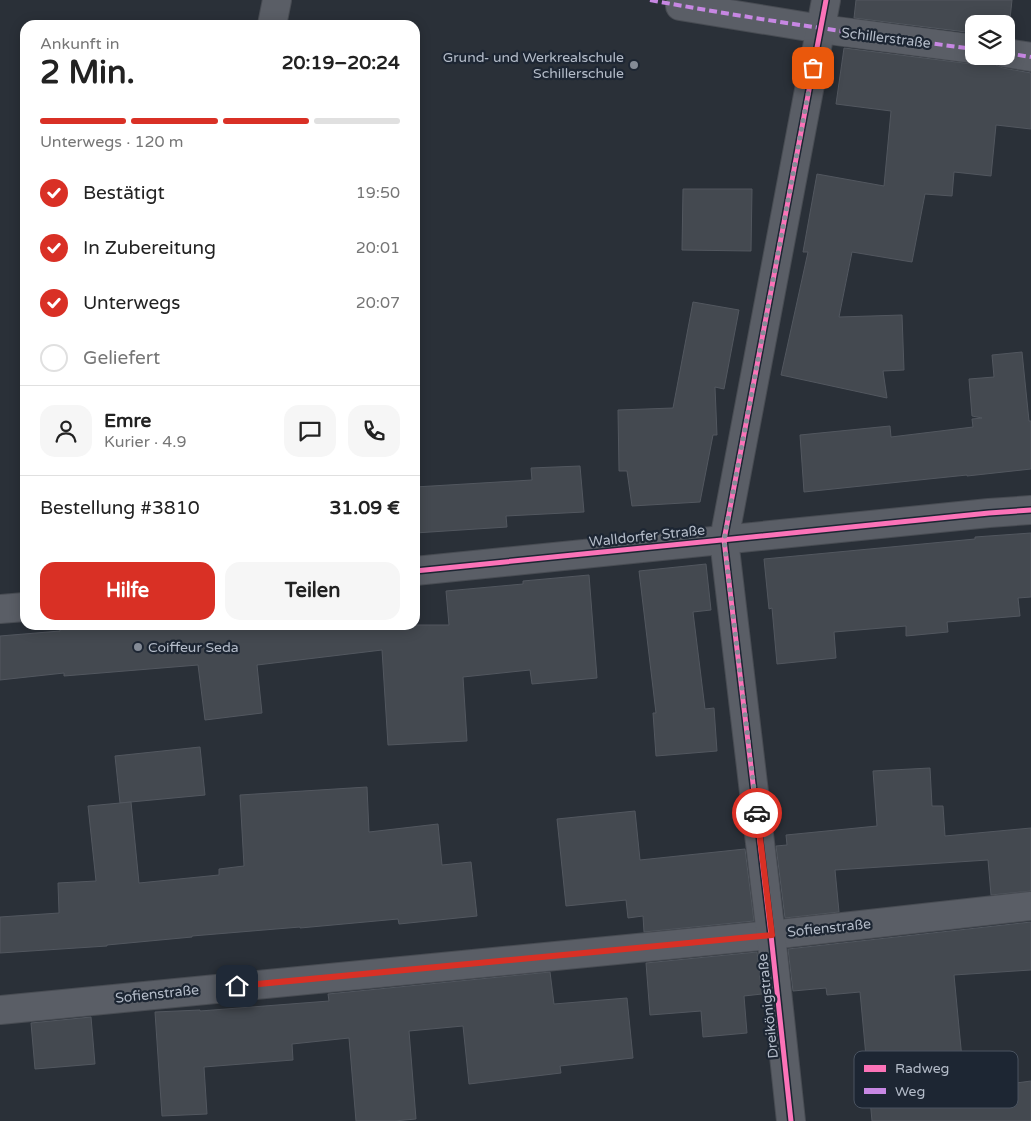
<!DOCTYPE html>
<html lang="de">
<head>
<meta charset="utf-8">
<style>
	:root { --surface:#fff; --page:#f6f6f6; --text:#222; --muted:#767676; --line:#e0e0e0; --accent:#d93025 }
	body { margin:0; font-family:"Varela Round",sans-serif; background:var(--page); color:var(--text); height:100vh; display:flex; flex-direction:column; font-size:19px; white-space:nowrap }
	* { box-sizing:border-box; margin:0 }
	p { font-size:16px; color:var(--muted) }
	.icon { flex:none; width:28px; height:28px; fill:none; stroke:currentColor; stroke-width:2; stroke-linecap:round; stroke-linejoin:round }
	.map { position:relative; flex:1; overflow:hidden }
	.sheet { position:absolute; left:20px; top:20px; width:400px; height:610px; display:flex; flex-direction:column; background:var(--surface); border-radius:15px; box-shadow:0 2px 12px #0003 }
	.sheet>* { flex:none }
	.fabs { position:absolute; left:965px; top:15px; display:grid; gap:10px }
	.fabs a { display:grid; place-items:center; width:50px; height:50px; border-radius:10px; background:var(--surface); box-shadow:0 2px 12px #0003; font-size:25px }
	.pin { position:absolute; display:grid; place-items:center; width:42px; height:42px; color:#fff; margin:-21px; border-radius:10px; box-shadow:0 2px 8px #0006 }
	.courier { position:absolute; display:grid; place-items:center; width:50px; height:50px; margin:-25px; border:4px solid #d93025; border-radius:50%; background:#fff; color:#222; box-shadow:0 1px 6px #0007 }
	.overview em { font-style:normal; font-weight:700 }
	.overview div { display:flex; flex-direction:column-reverse }
	.overview { display:flex; align-items:center; justify-content:space-between; height:85px; padding:0 20px }
	h1 { font-size:32px; font-weight:700; line-height:38px }
	.bar { display:grid; grid-template-columns:repeat(4,1fr); gap:8px 5px; align-content:center; height:60px; padding:0 20px }
	.bar i { height:6px; border-radius:4px; background:var(--line) }
	.bar .current { background:var(--accent) }
	.bar p { grid-column:span 4 }
	.line { display:flex; align-items:center; gap:12px; padding:0 20px; border-top:1px solid var(--line) }
	.line div { flex:1 }
	.round { display:grid; place-items:center; flex:none; width:52px; height:52px; border-radius:15px; background:var(--page) }
	ol { padding:0 20px; list-style:none }
	li { display:flex; align-items:center; gap:15px; height:55px }
	li p { margin-inline-start:auto }
	li .icon { padding:5px; border-radius:50%; background:var(--accent); color:#fff; stroke-width:4 }
	li:last-child { color:var(--muted) }
	li i { width:28px; height:28px; border:2px solid var(--line); border-radius:50% }
	.action { display:flex; gap:10px; margin-top:auto; padding:10px 20px }
	.action a { flex:1; height:58px; border-radius:15px; background:var(--accent); color:#fff; font-size:20px; font-weight:700; line-height:58px; text-align:center }
	.action a+a { background:var(--page); color:var(--text) }
	.map>svg:first-child { display:block }
</style>
</head>
<body>
<div class="map">
<svg width="1031" height="1121" viewBox="0 0 1031 1121">
	<rect width="100%" height="100%" fill="#2a3038"/>
	<g fill="#444950" stroke="#52575f">
		<path d="M856 0H1012L1008 38H1006V24H974V33L854 18Z"/>
		<path d="M844 48 972 64 980 63 986 59 987 56H991L996 65 1003 68 1031 73V129L996 125 991 176 954 172 952 196 925 194 912 262 852 252 839 317 902 315 904 370 883 371 887 398 781 375 808 252H803L817 174 884 186 891 111 836 104Z"/>
		<path d="M683 189H752L751 251 682 250Z"/>
		<path d="M693 302 739 310 724 389 715 387 717 435H713L700 502 632 506 627 471H619L618 410 673 408Z"/>
		<path d="M1022 352 1029 421H1031V469L967 476V475L804 492 800 435 890 426 891 437 973 427 972 419 982 418 972 416 969 379 994 377 992 355Z"/>
		<path d="M580 466 584 512 506 516 507 527 415 533V487L532 480 531 468Z"/>
		<path d="M1031 533V597L1018 598 1020 616 947 622 948 632 906 636V626L834 632 836 658 777 664 772 608 769 609 764 559 975 539V537Z"/>
		<path d="M706 564 711 610 693 612 705 709 714 708 717 751 656 756 653 713H656L639 571Z"/>
		<path d="M589 575 597 678 532 684 530 670 463 677 467 741 388 745 382 650 257 665 262 713 205 720 198 665 64 676V673L0 680V636L60 631V629L107 625H449L446 591 523 584V581Z"/>
		<path d="M200 747 205 795 120 803 115 756Z"/>
		<path d="M930 768 932 806H943L945 836 1031 828V891L991 895 988 860 835 870 839 912 785 918 776 846 787 845 786 835 877 826 873 771Z"/>
		<path d="M367 787 369 832 438 824 442 865 471 862 477 916 399 924 398 919 300 928V927L192 936V937L107 945V946L0 953V917L59 913 58 883 96 881 88 806 131 802 139 883 219 875V869L244 866 240 795Z"/>
		<path d="M635 811 640 860 745 849 754 921 644 932 643 916 628 918 626 900 566 906 557 819Z"/>
		<path d="M1031 922V970L954 975 965 1090 1031 1081V1121H872L860 992 827 995 826 988 793 991 788 949Z"/>
		<path d="M757 952 762 994 744 996 747 1033 703 1037 701 1011 650 1015 646 963Z"/>
		<path d="M550 972 554 1004 627 998 633 1058 560 1066 561 1073 469 1084 463 1026 409 1031 416 1119 394 1121H356L349 1038 292 1044 293 1060 204 1067 207 1114 162 1116 155 1012 200 1010V1011L329 1001 328 994Z"/>
		<path d="M91 1017 95 1064 35 1069 31 1023Z"/>
	</g>
	<g fill="none" stroke-linecap="round" stroke-linejoin="round">
		<defs>
			<g id="minor">
				<path d="M680 6 821 29 974 49"/>
				<path d="M272 25 277 0"/>
				<path d="M1006 53 1031 57"/>
				<path d="M415 571 989 513 1031 510"/>
				<path d="M0 609 25 607"/>
				<path d="M0 1010 771 935 1031 906"/>
				<path d="M791 1121 771 935 724 540 826 0"/>
			</g>
		</defs>
		<use href="#minor" stroke="#484c53" stroke-width="30"/>
		<use href="#minor" stroke="#5a5e66" stroke-width="28"/>
		<g stroke="#c787e3" stroke-width="4" stroke-dasharray="8 4" stroke-linecap="butt">
			<path d="M650 0C758 20 866 35 974 49"/>
			<path d="M1006 53 1031 57"/>
		</g>
		<defs>
			<g id="cycleway">
				<path d="M415 571 989 513 1031 510"/>
				<path d="M791 1121 771 935 724 540 826 0"/>
			</g>
		</defs>
		<use href="#cycleway" stroke="#1d2633" stroke-width="8"/>
		<use href="#cycleway" stroke="#fb73b8" stroke-width="5"/>
	</g>
	<g fill="none" stroke-linecap="round" stroke-linejoin="round">
		<path stroke="#848b96" stroke-width="5" stroke-dasharray="0 9" d="M757 813 724 540 813 68"/>
		<path stroke="#d93025" stroke-width="6" d="M237 986 772 935 757 813"/>
	</g>
	<g fill="#848b96" stroke="#1d2633" stroke-width="2">
		<circle cx="634" cy="65" r="5"/>
		<circle cx="138" cy="647" r="5"/>
	</g>
	<g text-anchor="middle" dominant-baseline="central" stroke-width="4.5" stroke-linejoin="round" paint-order="stroke">
		<g font-size="14" fill="#b4bcc9" stroke="#1d2633">
			<text transform="translate(886 38) rotate(7)">Schillerstraße</text>
			<text transform="translate(647 536) rotate(-6)">Walldorfer Straße</text>
			<text transform="translate(829 928) rotate(-6)">Sofienstraße</text>
			<text transform="translate(157 994) rotate(-6)">Sofienstraße</text>
			<text transform="translate(768 1006) rotate(-96)">Dreikönigstraße</text>
		</g>
		<g font-size="14" fill="#b4bcc9" stroke="#1d2633" text-anchor="end">
			<text x="624" y="57">Grund- und Werkrealschule<tspan x="624" dy="16">Schillerschule</tspan></text>
			<text x="148" y="647" text-anchor="start">Coiffeur Seda</text>
		</g>
	</g>
	<rect x="854" y="1051" width="164" height="57" rx="8" fill="#1d2633" stroke="#4a5360" stroke-width="1"/>
	<rect x="864" y="1065" width="22" height="7" fill="#fb73b8"/>
	<rect x="864" y="1088" width="22" height="6" fill="#c787e3"/>
	<g font-size="14" fill="#b4bcc9">
		<text x="895" y="1073">Radweg</text>
		<text x="895" y="1096">Weg</text>
	</g>
</svg>
<div class="fabs">
<a><svg class="icon" aria-label="layers" viewBox="0 0 24 24"><path d="M12 4l9 5-9 5-9-5zM3 14l9 5 9-5"/></svg></a>
</div>
<div class="pin" style="left:813px;top:68px;background:#ea580c"><svg class="icon" aria-label="bag" viewBox="0 0 24 24"><path d="M5 8h14l-1 12H6zM9 8a3 3 0 0 1 6 0"/></svg></div>
<div class="pin" style="left:237px;top:986px;background:#1f2937"><svg class="icon" aria-label="home" viewBox="0 0 24 24"><path d="M3 11l9-7 9 7M6 9v11h12V9"/></svg></div>
<div class="courier" style="left:757px;top:813px"><svg class="icon" aria-label="car" viewBox="0 0 24 24"><path d="M5 17H2v-5l4-1 3-4h7l3 4 3 1v5h-3M9 17h6M6 11h13"/><circle cx="7" cy="17" r="2"/><circle cx="17" cy="17" r="2"/></svg></div>
<section class="sheet">
<div class="overview"><div><h1>2 Min.</h1><p>Ankunft in</p></div><em>20:19–20:24</em></div>
<div class="bar"><i class="current"></i><i class="current"></i><i class="current"></i><i></i><p>Unterwegs · 120 m</p></div>
<ol>
<li><svg class="icon" aria-label="check" viewBox="0 0 24 24"><path d="M5 12l5 5 9-10"/></svg>Bestätigt<p>19:50</p></li>
<li><svg class="icon" aria-label="check" viewBox="0 0 24 24"><path d="M5 12l5 5 9-10"/></svg>In Zubereitung<p>20:01</p></li>
<li><svg class="icon" aria-label="check" viewBox="0 0 24 24"><path d="M5 12l5 5 9-10"/></svg>Unterwegs<p>20:07</p></li>
<li><i></i>Geliefert</li>
</ol>
<div class="line" style="height:90px"><a class="round"><svg class="icon" aria-label="person" viewBox="0 0 24 24"><circle cx="12" cy="8" r="4"/><path d="M4 21q1-7 8-7t8 7"/></svg></a><div><b>Emre</b><p>Kurier · 4.9</p></div><a class="round"><svg class="icon" aria-label="chat" viewBox="0 0 24 24"><path d="M4 5h16v11H9l-5 4z"/></svg></a><a class="round"><svg class="icon" aria-label="phone" viewBox="0 0 24 24"><path d="M5 4h4l2 5-3 2q2 4 5 5l2-3 5 2v4C11 20 4 13 5 4z"/></svg></a></div>
<div class="line" style="height:65px"><div>Bestellung #3810</div><b>31.09 €</b></div>
<div class="action"><a>Hilfe</a><a>Teilen</a></div>
</section>
</div>
</body>
</html>
